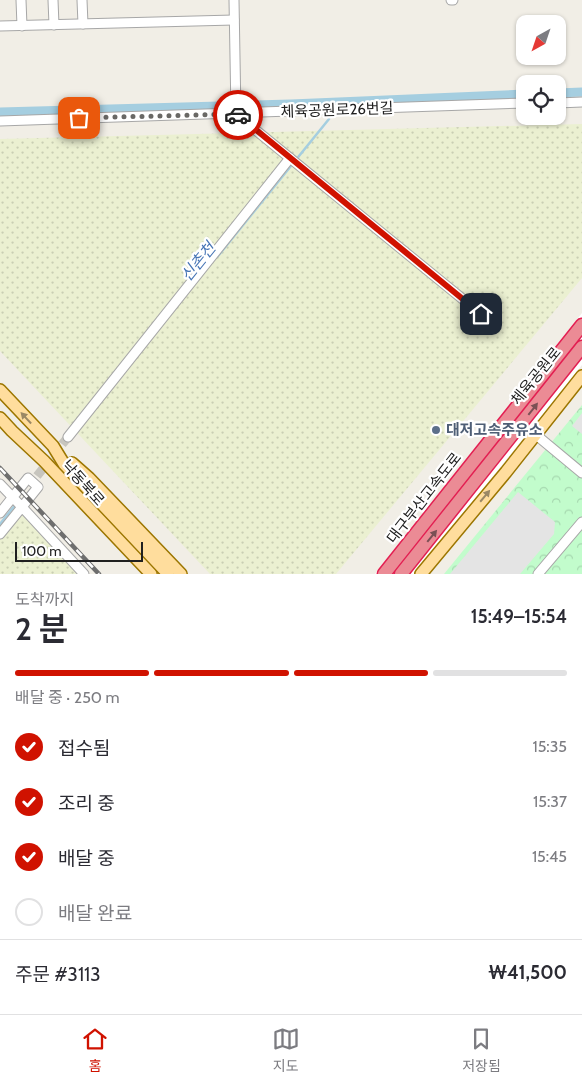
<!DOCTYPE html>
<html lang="ko">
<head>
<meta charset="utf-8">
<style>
	:root { --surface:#fff; --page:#f7f7f7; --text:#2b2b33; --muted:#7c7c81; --line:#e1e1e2; --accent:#d01200 }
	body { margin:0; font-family:Cabin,"Noto Sans KR",sans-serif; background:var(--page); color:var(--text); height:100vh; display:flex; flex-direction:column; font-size:19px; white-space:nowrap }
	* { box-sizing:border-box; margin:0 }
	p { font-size:16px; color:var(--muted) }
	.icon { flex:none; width:28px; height:28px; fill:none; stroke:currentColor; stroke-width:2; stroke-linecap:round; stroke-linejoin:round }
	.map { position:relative; height:574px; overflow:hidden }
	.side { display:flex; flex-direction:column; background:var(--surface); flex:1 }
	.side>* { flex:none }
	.needle { width:32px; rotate:220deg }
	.fabs { position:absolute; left:516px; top:15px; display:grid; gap:10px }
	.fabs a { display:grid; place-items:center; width:50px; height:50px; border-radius:10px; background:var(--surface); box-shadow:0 1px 4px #0004; font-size:25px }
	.scale { position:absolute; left:15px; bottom:12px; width:128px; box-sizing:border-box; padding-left:5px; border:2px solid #202020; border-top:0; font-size:14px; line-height:18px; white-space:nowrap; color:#202020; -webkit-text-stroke:4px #fff; paint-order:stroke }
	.pin { position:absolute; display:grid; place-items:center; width:42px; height:42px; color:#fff; margin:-21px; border-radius:10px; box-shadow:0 2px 8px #0006 }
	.courier { position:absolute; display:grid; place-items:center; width:50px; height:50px; margin:-25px; border:4px solid #d01200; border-radius:50%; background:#fff; color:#222; box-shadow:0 1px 6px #0007 }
	.summary em { font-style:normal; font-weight:600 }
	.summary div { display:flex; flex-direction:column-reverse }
	.summary { display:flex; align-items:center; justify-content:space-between; height:85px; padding:0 15px }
	h1 { font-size:32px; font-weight:600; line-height:38px }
	.bar { display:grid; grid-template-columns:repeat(4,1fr); gap:8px 5px; align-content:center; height:60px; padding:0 15px }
	.bar i { height:6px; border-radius:4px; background:var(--line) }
	.bar .active { background:var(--accent) }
	.bar p { grid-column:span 4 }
	.line { display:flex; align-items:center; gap:12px; padding:0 15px; border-top:1px solid var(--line) }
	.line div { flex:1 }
	ol { padding:0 15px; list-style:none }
	li { display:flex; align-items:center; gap:15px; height:55px }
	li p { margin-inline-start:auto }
	li .icon { padding:5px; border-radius:50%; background:var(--accent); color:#fff; stroke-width:4 }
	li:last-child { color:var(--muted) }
	li i { width:28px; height:28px; border:2px solid var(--line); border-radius:50% }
	.tabs { display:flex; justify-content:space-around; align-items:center; height:70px; border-top:1px solid var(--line); background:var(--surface); font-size:14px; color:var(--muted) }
	.tabs a { display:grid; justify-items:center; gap:2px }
	.tabs .active { color:var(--accent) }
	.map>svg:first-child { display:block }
</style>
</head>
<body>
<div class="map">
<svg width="582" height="574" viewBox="0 0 582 574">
	<defs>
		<pattern id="farmland-dots" width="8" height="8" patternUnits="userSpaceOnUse" patternTransform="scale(1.25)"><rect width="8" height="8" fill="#ebf0d1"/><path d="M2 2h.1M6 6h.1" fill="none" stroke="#c9ceb3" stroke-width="1.8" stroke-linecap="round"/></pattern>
		<pattern id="park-crowns" width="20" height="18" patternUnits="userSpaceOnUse" patternTransform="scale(1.25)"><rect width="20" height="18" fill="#c2fccc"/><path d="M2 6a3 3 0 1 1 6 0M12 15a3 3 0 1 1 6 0" fill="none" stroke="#a6d8af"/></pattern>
	</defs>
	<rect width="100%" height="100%" fill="#f1eee6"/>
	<g fill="url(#farmland-dots)">
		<path d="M582 124V278L336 574H210L0 351V139Z"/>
		<path d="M22 511 80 574H0V539Z"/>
	</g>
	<path fill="url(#park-crowns)" d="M582 405V574H444Z"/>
	<g fill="#e4e4e4">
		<path d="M582 413V434L572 426Z"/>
		<path d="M518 492 555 522 554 534 520 574H450Z"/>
	</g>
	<path fill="#fff" d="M582 313V365L415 574H375Z"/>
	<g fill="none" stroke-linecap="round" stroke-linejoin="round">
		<g stroke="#a5cee0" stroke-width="2.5">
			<path d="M339 106 343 101"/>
			<path d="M218 256 329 119"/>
			<path d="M0 524 16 504"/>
		</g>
		<g stroke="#a5cee0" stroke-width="9">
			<path d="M558 93 582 92"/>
			<path d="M0 112 291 104 525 94"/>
		</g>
		<path stroke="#c7c5be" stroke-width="9" stroke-dasharray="9 4.5" stroke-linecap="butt" d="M37 476 68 437"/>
		<defs>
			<g id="minor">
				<path d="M21 0 22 26"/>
				<path d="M53 0 54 25"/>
				<path d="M82 0 83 24"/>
				<path d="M234 0 236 114 481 314"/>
				<path d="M451 0H453"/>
				<path d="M0 26 234 20"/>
				<path d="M558 103 582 102"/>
				<path d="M0 121 525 103"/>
				<path d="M535 434 582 473"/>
				<path d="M68 437 290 158"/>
				<path d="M0 484 22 507 38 487 28 478 0 513"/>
				<path d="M0 534 22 507 84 574"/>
				<path d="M538 574 582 522"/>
			</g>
			<g id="major">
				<path d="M0 390 53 446 64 464 168 574"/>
				<path d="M0 418 12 431 44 461 151 574"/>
				<path d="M72 463 89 478 181 574"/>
				<path d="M421 574 506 472 582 376"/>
			</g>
			<g id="highway">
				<path d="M384 574 582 325"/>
				<path d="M401 574 582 347"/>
			</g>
		</defs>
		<use href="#minor" stroke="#a7a7a7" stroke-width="11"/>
		<use href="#major" stroke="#9c7600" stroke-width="14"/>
		<use href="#highway" stroke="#e31f52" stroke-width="15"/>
		<use href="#minor" stroke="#fff" stroke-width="9"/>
		<use href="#major" stroke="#ffdd9d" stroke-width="11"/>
		<use href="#highway" stroke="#eb8b95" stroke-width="12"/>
		<defs>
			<path id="rail" d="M0 468 99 574"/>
		</defs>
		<use href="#rail" stroke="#6e6e6e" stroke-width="4.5"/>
		<use href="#rail" stroke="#fff" stroke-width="2.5" stroke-dasharray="8" stroke-linecap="butt"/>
	</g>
	<defs><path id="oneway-solid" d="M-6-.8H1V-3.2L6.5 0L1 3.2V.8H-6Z" transform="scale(1.25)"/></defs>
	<g fill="#7b5055">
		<use href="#oneway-solid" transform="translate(533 409) rotate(-52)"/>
		<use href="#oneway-solid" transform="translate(432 536) rotate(-51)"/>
	</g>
	<g fill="#9b8865">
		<use href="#oneway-solid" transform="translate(26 418) rotate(-133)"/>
		<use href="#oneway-solid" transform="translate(485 496) rotate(-50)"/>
	</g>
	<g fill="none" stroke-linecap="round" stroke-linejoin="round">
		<path stroke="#696865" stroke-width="5" stroke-dasharray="0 9" d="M79 118 236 114 238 115"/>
		<path stroke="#d01200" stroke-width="6" d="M238 115 481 314"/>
	</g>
	<circle fill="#5c6f8a" stroke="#fff" stroke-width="2" cx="436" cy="430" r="5"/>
	<g text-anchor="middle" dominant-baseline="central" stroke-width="4.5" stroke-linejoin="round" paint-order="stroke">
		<g font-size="15" fill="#202020" stroke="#fff">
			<text transform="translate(337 110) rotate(-2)">체육공원로26번길</text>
			<text transform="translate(536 376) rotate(-51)">체육공원로</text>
			<text transform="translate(83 483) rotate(48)">낙동북로</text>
			<text transform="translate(424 498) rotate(-52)">대구부산고속도로</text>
		</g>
		<g font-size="15" font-weight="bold" fill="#4e5e75" stroke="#fff" text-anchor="start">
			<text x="446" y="430">대저고속주유소</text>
		</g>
		<g font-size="16" font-style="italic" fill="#4775b5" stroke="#fff">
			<text transform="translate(198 262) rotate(-51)">신촌천</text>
		</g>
	</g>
</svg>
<div class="fabs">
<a><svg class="needle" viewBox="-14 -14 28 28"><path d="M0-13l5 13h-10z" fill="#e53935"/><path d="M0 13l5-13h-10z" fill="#7c7c81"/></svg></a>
<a><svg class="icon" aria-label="locate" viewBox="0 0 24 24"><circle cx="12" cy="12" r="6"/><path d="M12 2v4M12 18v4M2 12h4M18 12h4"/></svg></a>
</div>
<div class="scale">100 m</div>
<div class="pin" style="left:79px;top:118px;background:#ea580c"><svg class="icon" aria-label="bag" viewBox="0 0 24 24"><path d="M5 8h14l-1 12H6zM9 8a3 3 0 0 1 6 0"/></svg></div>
<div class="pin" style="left:481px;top:314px;background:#1f2937"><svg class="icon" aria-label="home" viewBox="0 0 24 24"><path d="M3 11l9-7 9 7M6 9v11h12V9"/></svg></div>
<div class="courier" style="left:238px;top:115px"><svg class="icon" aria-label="car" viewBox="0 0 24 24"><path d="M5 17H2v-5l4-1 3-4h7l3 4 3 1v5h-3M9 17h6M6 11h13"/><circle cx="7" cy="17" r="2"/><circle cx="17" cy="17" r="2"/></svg></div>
</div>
<section class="side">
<div class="summary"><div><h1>2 분</h1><p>도착까지</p></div><em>15:49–15:54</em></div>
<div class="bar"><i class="active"></i><i class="active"></i><i class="active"></i><i></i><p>배달 중 · 250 m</p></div>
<ol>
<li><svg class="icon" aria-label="check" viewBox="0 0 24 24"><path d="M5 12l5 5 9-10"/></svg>접수됨<p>15:35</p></li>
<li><svg class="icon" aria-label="check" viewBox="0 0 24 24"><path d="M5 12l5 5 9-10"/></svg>조리 중<p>15:37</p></li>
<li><svg class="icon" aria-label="check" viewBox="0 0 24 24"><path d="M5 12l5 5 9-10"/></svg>배달 중<p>15:45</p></li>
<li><i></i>배달 완료</li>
</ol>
<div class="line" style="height:65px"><div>주문 #3113</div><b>₩41,500</b></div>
</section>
<nav class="tabs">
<a class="active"><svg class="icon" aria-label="home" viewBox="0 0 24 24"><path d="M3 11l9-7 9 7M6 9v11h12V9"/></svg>홈</a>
<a><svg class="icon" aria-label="map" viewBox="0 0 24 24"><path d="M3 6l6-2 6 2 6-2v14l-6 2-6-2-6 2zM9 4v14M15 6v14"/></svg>지도</a>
<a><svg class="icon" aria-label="saved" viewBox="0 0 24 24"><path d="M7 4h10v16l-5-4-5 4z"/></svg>저장됨</a>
</nav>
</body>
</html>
